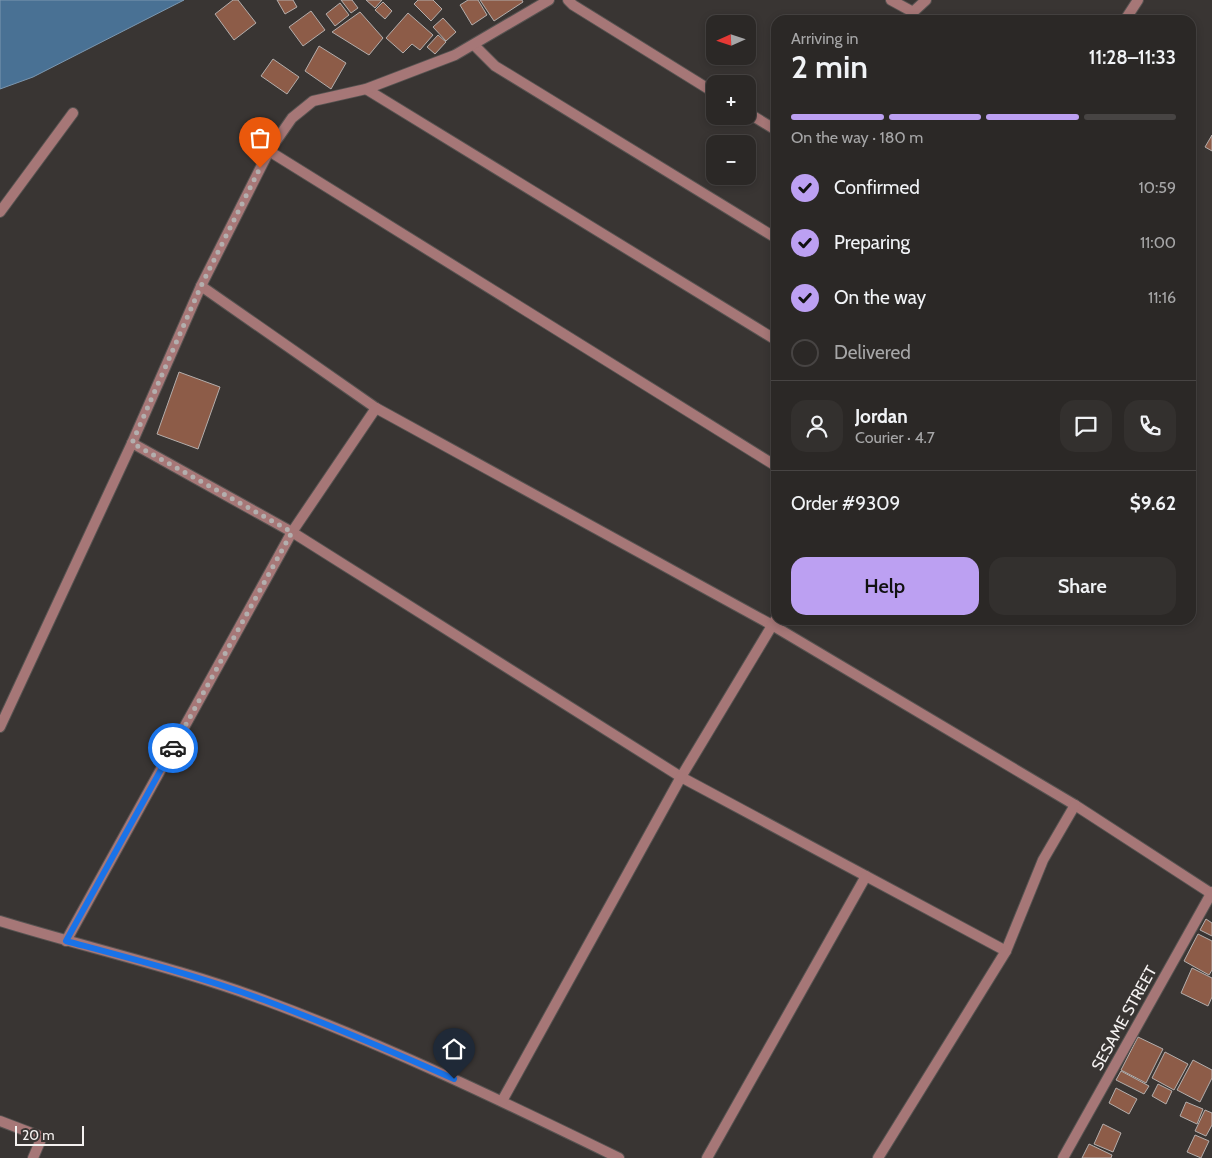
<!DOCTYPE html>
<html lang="en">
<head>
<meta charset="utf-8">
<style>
	:root { --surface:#2b2826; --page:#33302e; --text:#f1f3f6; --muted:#a6a6a7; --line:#474443; --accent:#bca0f2 }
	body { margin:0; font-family:Cabin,sans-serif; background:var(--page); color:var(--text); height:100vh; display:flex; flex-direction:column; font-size:19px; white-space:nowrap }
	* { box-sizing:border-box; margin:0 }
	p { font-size:16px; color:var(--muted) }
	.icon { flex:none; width:28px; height:28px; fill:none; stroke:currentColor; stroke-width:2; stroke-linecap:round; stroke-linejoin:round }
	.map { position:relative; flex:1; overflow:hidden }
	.sheet { position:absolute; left:771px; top:15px; width:425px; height:610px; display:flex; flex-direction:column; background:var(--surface); border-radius:15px; box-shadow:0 2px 8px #0003,0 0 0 1px var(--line) }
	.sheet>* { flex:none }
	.needle { width:32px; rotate:267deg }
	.fabs { position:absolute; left:706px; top:15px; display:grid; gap:10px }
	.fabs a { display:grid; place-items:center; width:50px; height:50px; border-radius:10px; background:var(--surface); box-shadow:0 2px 8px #0003,0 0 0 1px var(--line); font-size:25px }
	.scale { position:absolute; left:15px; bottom:12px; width:69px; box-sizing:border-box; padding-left:5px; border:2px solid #f4f1f0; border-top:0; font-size:14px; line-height:18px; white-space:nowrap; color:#f4f1f0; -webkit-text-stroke:4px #393533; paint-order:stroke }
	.pin { position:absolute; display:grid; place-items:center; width:42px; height:42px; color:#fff; margin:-51px -21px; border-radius:50% 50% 50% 0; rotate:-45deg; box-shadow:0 0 5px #0007 }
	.pin .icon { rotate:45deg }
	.courier { position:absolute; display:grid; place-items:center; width:50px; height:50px; margin:-25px; border:4px solid #1a73e8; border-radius:50%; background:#fff; color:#222; box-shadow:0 1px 6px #0007 }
	.headline em { font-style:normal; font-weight:600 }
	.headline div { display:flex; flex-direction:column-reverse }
	.headline { display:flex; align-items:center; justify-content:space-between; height:85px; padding:0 20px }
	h1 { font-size:32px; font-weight:600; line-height:38px }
	.bar { display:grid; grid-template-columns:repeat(4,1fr); gap:8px 5px; align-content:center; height:60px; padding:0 20px }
	.bar i { height:6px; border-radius:4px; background:var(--line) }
	.bar .current { background:var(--accent) }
	.bar p { grid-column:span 4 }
	.line { display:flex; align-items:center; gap:12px; padding:0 20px; border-top:1px solid var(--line) }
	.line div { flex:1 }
	.round { display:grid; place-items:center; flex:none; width:52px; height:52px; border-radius:15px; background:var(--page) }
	ol { padding:0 20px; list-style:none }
	li { display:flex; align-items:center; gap:15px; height:55px }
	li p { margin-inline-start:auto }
	li .icon { padding:5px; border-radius:50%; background:var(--accent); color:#111; stroke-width:4 }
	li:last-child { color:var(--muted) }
	li i { width:28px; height:28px; border:2px solid var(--line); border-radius:50% }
	.button { display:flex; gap:10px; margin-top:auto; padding:10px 20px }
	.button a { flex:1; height:58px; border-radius:15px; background:var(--accent); color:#111; font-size:20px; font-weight:600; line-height:58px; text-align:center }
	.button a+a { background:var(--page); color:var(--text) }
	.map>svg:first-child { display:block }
</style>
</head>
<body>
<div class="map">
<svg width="1212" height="1158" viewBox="0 0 1212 1158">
	<rect width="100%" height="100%" fill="#393533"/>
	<path fill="#497194" stroke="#7c97b0" d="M0 0H184L33 77 0 89Z"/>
	<g fill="#8d5c48" stroke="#b4aeac">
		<path d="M233 0H238L256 23 234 40 215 14Z"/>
		<path d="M277 0H293L297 7 285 14Z"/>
		<path d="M341 0H352L358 8 351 13Z"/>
		<path d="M366 0H382L375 8Z"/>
		<path d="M418 0H433L442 9 431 21 414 4Z"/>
		<path d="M468 0H478L487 15 472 25 460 5Z"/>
		<path d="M480 0H522L523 2 494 21Z"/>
		<path d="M383 2 392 11 385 19 375 10Z"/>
		<path d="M340 3 349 15 335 26 326 14Z"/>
		<path d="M311 11 325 30 303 46 289 27Z"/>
		<path d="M360 12 383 38 369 55 332 32Z"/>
		<path d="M408 13 433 35 420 50 412 44 403 53 386 38Z"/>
		<path d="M443 18 456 32 446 41 433 27Z"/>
		<path d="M438 35 446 42 435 54 427 47Z"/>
		<path d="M319 46 346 63 331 89 305 71Z"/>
		<path d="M273 59 299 77 287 94 261 76Z"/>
		<path d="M1212 135V151L1205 147Z"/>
		<path d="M179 372 220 387 198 449 157 434Z"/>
		<path d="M1206 919 1212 923V936L1200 930Z"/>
		<path d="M1198 934 1212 941V970L1209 975 1184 961Z"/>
		<path d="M1192 968 1212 978V997L1208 1006 1181 993Z"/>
		<path d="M1138 1037 1163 1049 1146 1083 1121 1070Z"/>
		<path d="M1165 1052 1188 1064 1174 1090 1152 1078Z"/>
		<path d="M1193 1060 1212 1070V1078L1200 1102 1177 1090Z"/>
		<path d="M1121 1071 1149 1086 1144 1094 1116 1080Z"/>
		<path d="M1158 1084 1172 1091 1166 1104 1152 1096Z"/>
		<path d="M1116 1088 1137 1099 1129 1114 1109 1103Z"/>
		<path d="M1186 1102 1203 1109 1197 1124 1180 1116Z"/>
		<path d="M1205 1110 1212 1113V1125L1206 1136 1195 1131Z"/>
		<path d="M1103 1124 1121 1133 1113 1152 1094 1144Z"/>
		<path d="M1195 1135 1209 1141 1201 1158 1187 1152Z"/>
		<path d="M1089 1144 1112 1155 1111 1158H1082Z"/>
	</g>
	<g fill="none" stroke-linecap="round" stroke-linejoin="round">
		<defs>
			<g id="street">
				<path d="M568 0 573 5 715 93"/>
				<path d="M891 0 913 12"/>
				<path d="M908 20 913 12 926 0"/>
				<path d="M1125 20 1138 0"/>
				<path d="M474 45 495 66 776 238"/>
				<path d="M366 89 776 340"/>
				<path d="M748 113 776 130"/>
				<path d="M269 151 776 466"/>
				<path d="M0 212 73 113"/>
				<path d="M201 286 376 408 772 625 1075 805 1212 894"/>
				<path d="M132 443 292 532 681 777 1006 951"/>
				<path d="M0 727 132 443 201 286 269 151 292 118 313 101 366 89 455 55 549 0"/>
				<path d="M0 921C88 948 178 968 264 1000 386 1045 502 1101 619 1158"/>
				<path d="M66 941 292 532 376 408"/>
				<path d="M502 1101 681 777 776 619"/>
				<path d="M0 1121 42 1137 33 1158"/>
				<path d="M707 1158 866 876"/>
				<path d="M878 1158 1006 951 1043 860 1075 805"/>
				<path d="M1063 1158 1212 892"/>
			</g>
		</defs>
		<use href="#street" stroke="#575351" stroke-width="12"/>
		<use href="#street" stroke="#a67777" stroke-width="10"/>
	</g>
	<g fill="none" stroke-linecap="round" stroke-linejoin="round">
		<path stroke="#b3afae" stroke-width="5" stroke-dasharray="0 9" d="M173 748 292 532 132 443 201 286 260 168"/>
		<path stroke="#1a73e8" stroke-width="6" d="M173 748 66 941C133 959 199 976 264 1000 328 1024 391 1051 454 1079"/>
	</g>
	<g text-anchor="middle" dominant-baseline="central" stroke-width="4.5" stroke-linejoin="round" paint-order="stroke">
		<g font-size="16" fill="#f4f1f0" stroke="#393533">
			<text transform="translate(1124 1018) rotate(-61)">SESAME STREET</text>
		</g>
	</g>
</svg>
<div class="fabs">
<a><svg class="needle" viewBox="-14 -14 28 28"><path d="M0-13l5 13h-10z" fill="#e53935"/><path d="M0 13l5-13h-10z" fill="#a6a6a7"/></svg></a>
<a>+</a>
<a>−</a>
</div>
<div class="scale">20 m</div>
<div class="pin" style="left:260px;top:168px;background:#ea580c"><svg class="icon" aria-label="bag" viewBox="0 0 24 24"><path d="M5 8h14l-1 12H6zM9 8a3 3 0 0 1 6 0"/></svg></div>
<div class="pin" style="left:454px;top:1079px;background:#1f2937"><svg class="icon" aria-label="home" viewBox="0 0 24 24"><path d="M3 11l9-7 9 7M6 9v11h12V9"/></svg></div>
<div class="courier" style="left:173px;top:748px"><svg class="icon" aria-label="car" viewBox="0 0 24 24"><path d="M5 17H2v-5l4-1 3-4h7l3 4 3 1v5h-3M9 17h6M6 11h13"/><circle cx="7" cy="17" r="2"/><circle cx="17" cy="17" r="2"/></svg></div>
<section class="sheet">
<div class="headline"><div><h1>2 min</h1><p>Arriving in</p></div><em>11:28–11:33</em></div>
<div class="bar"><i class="current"></i><i class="current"></i><i class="current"></i><i></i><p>On the way · 180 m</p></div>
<ol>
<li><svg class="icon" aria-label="check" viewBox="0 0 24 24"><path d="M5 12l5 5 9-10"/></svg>Confirmed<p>10:59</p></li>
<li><svg class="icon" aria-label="check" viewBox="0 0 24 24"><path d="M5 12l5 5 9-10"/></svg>Preparing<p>11:00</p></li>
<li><svg class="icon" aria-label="check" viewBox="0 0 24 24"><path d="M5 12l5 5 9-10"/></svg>On the way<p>11:16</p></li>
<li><i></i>Delivered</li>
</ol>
<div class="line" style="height:90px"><a class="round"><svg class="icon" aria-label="person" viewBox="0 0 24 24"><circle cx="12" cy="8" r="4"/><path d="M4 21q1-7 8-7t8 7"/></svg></a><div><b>Jordan</b><p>Courier · 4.7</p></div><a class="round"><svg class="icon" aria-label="chat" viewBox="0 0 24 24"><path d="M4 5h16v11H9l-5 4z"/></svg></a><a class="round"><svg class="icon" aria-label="phone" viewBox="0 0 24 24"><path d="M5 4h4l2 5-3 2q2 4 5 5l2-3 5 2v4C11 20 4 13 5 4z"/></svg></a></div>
<div class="line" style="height:65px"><div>Order #9309</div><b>$9.62</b></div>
<div class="button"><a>Help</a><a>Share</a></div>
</section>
</div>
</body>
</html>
